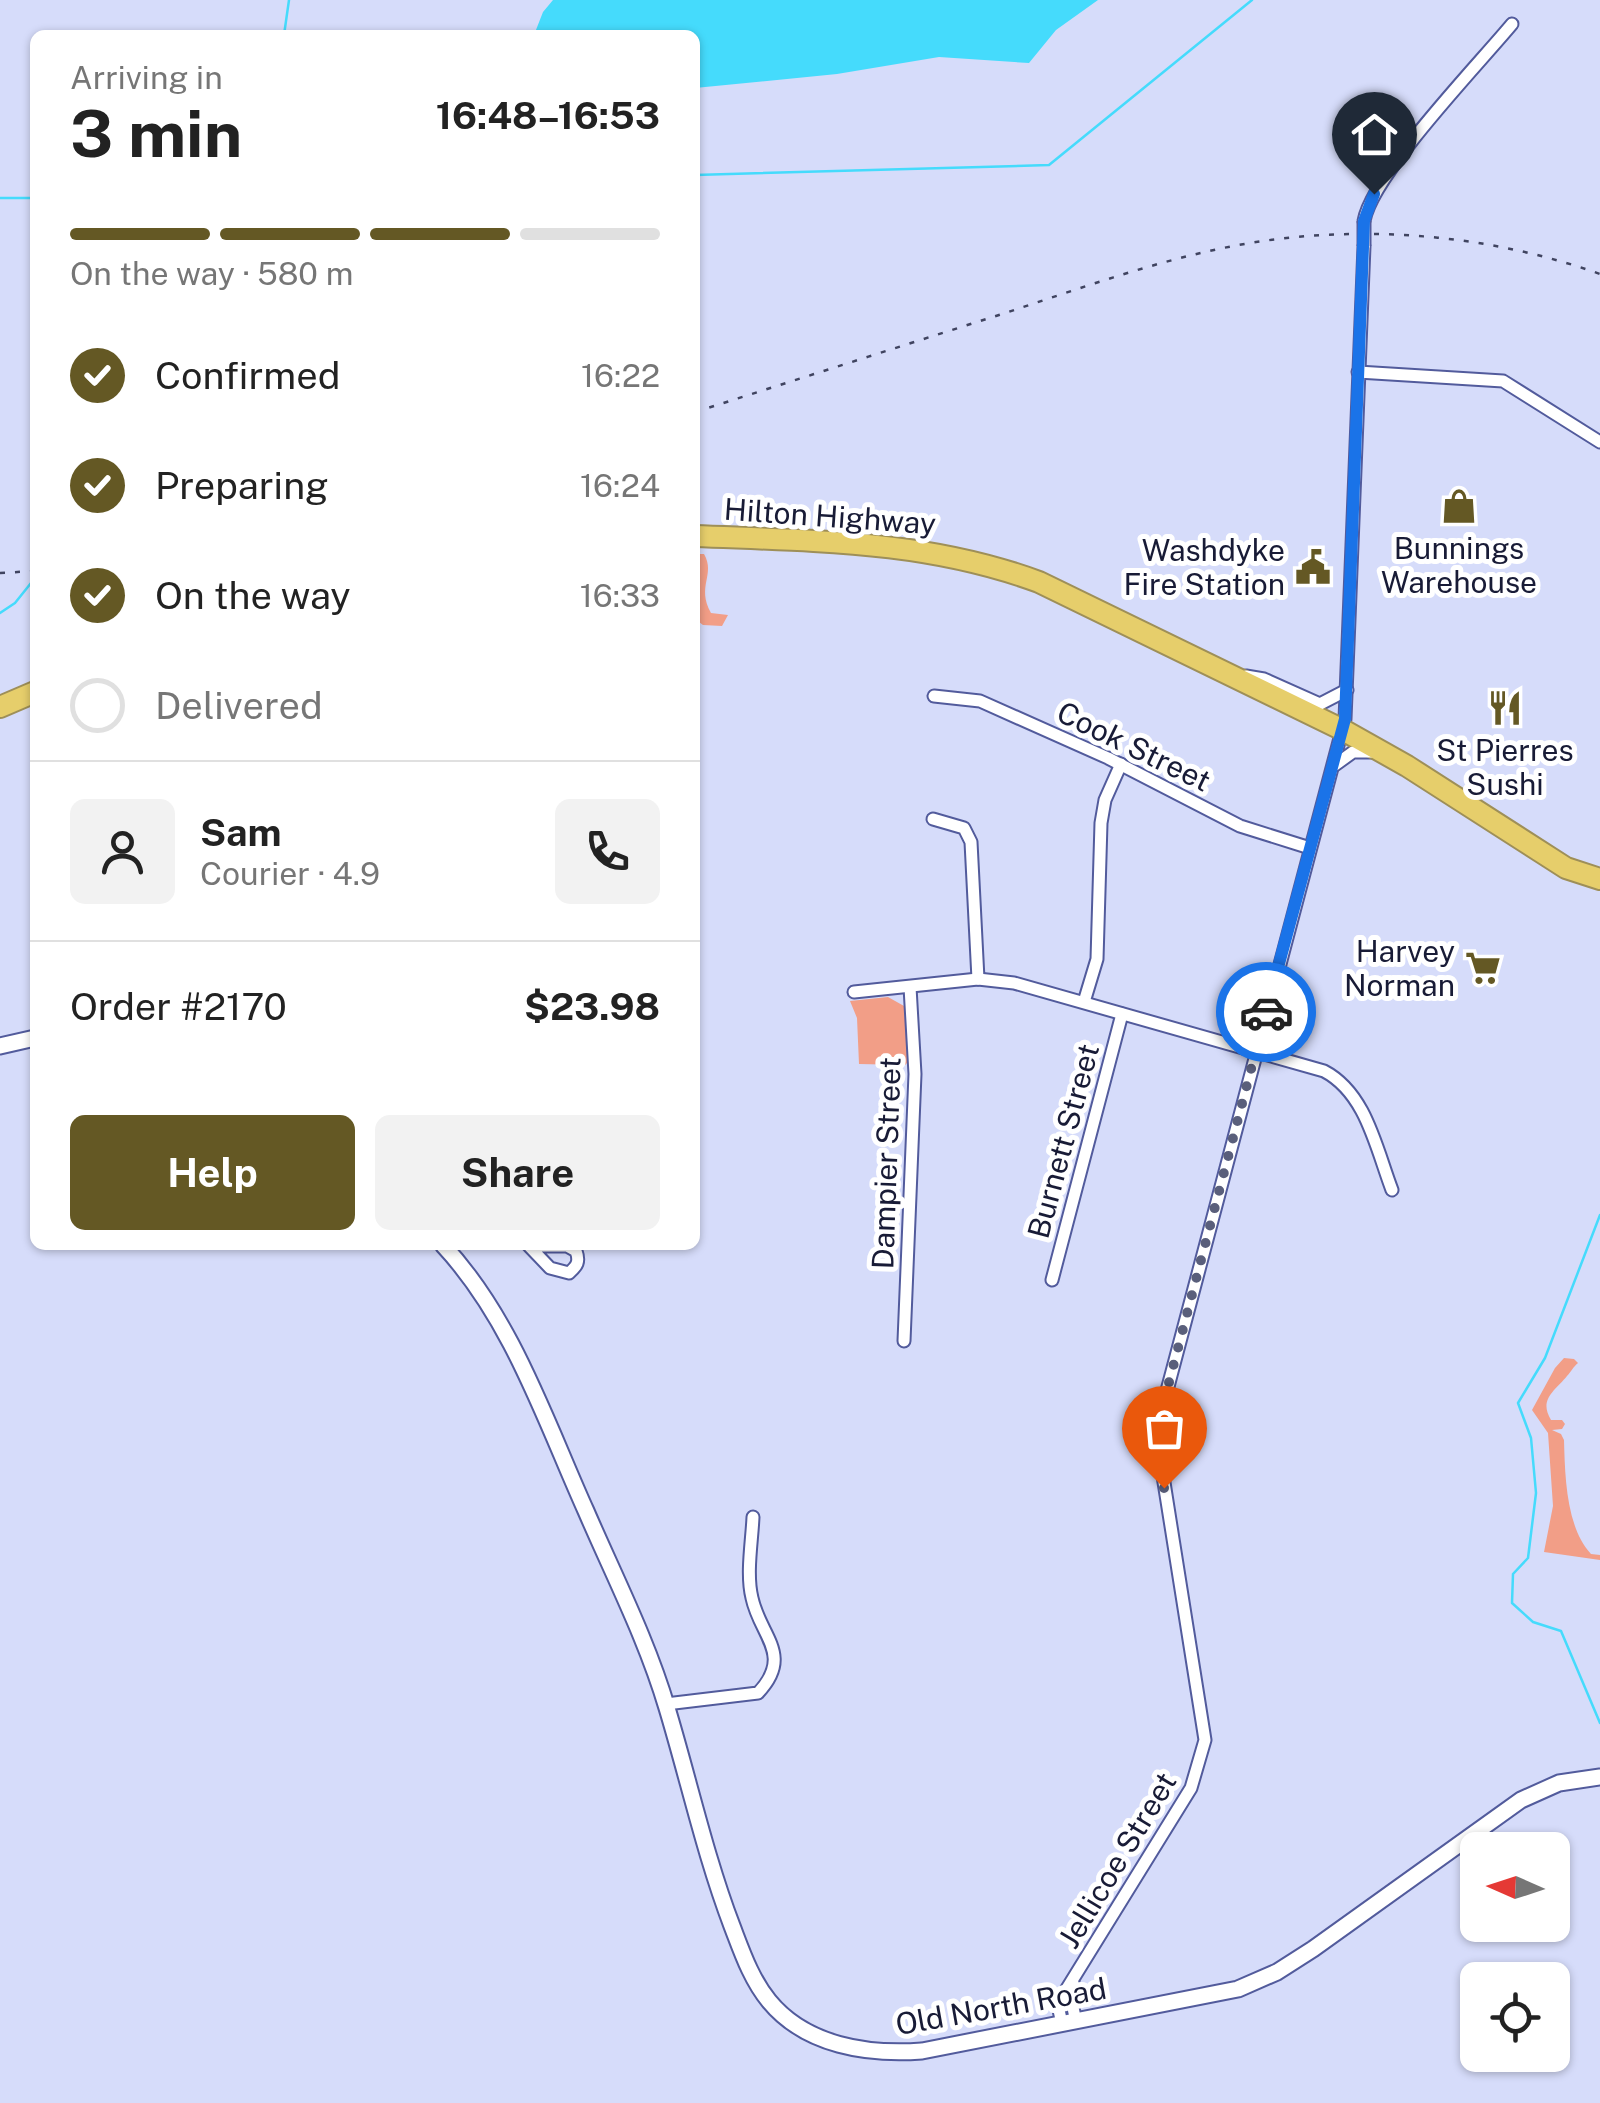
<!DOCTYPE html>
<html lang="en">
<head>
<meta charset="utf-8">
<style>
	:root { --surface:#fff; --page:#f2f2f2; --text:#222; --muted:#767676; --line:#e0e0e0; --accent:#645824 }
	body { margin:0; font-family:"Public Sans",sans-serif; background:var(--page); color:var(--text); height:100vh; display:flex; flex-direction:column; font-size:38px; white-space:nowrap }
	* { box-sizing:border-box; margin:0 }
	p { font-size:32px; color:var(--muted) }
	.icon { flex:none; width:55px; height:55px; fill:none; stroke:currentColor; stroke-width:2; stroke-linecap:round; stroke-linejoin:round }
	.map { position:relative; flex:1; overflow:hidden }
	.panel { position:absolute; left:30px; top:30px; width:670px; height:1220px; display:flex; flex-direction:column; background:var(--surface); border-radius:15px; box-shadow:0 2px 8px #0004 }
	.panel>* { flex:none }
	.needle { width:65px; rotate:273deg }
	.buttons { position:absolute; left:1460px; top:1832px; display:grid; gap:20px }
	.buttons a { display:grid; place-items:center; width:110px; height:110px; border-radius:15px; background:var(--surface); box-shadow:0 2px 8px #0004; font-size:50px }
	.pin { position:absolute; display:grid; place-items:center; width:85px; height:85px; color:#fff; margin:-102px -42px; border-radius:50% 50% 50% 0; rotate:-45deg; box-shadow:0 0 10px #0007 }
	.pin .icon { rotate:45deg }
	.courier { position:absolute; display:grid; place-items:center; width:100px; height:100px; margin:-50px; border:8px solid #1a73e8; border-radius:50%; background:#fff; color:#222; box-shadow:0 2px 12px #0007 }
	.head em { font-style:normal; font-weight:700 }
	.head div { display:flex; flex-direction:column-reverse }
	.head { display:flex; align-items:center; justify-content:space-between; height:170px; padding:0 40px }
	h1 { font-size:65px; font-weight:700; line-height:75px }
	.bar { display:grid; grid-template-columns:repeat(4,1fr); gap:15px 10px; align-content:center; height:120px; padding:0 40px }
	.bar i { height:12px; border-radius:8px; background:var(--line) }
	.bar .selected { background:var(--accent) }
	.bar p { grid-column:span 4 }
	.line { display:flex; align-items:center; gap:25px; padding:0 40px; border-top:2px solid var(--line) }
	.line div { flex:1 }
	.round { display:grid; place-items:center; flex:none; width:105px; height:105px; border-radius:15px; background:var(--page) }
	ol { padding:0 40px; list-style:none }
	li { display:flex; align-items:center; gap:30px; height:110px }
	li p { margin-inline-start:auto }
	li .icon { padding:10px; border-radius:50%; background:var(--accent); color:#fff; stroke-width:4 }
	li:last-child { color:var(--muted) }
	li i { width:55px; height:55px; border:5px solid var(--line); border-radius:50% }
	.button { display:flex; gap:20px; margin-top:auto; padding:20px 40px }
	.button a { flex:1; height:115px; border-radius:15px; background:var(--accent); color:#fff; font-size:40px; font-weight:700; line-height:115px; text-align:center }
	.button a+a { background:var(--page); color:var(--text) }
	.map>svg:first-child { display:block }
</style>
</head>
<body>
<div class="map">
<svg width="1600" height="2103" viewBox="0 0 1600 2103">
	<rect width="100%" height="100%" fill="#d6dcfa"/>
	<g fill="#f29e87">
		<path d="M695 554H704C716 575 696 586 711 613L728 615 722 626 703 625 695 619Z"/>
		<path d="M888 997 904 1006 908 1062 905 1065 859 1064 857 1018 850 1001Z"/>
		<path d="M1564 1358 1574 1359 1578 1363C1573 1367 1571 1372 1567 1376 1556 1390 1538 1399 1551 1420H1562L1565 1424 1562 1429 1552 1430 1561 1434 1564 1440C1565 1476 1566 1527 1591 1554L1600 1555V1560L1544 1552 1553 1506 1548 1433 1532 1410 1555 1368Z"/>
	</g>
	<path fill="#45dbfc" d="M553 0H1098L1056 30 1029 63 939 57 837 74 695 88V35H534L543 12Z"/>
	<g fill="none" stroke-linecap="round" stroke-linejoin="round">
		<g stroke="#45dbfc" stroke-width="2.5">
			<path d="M284 35 289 0"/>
			<path d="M695 175 1049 165 1252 0"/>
			<path d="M0 198H35"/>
			<path d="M0 613 15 603 35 578"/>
			<path d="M1600 1215 1545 1358 1518 1403 1531 1438 1536 1493 1528 1558 1513 1574 1512 1603 1533 1622 1561 1631 1600 1723"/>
		</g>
		<defs>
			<g id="street">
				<path d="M1364 221C1372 175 1478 65 1512 24"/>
				<path d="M1358 372 1503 381 1600 442"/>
				<path d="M1246 676 1264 679 1320 704 1347 690"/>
				<path d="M934 696 980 701 1108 758 1240 826 1310 848"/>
				<path d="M1335 765 1353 752H1372"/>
				<path d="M933 819 964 828 971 842 978 979"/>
				<path d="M854 992 978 979 1014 983 1324 1071C1366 1093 1376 1148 1392 1190"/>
				<path d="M1084 1002 1097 959 1101 823 1105 800 1121 764"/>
				<path d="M528 1245 529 1246 550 1268 569 1273C577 1266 580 1262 576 1251L567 1246H529"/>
				<path d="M1052 1280 1122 1014"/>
				<path d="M904 1341 915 1074 910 987"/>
				<path d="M666 1704 758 1693C794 1655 760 1636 752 1598 746 1574 752 1541 753 1517"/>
				<path d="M1073 1983 1072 2003 1076 2022"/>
				<path d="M1062 2024 1059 2010 1063 1995 1191 1788 1205 1740 1156 1432 1345 719 1364 246"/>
			</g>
			<g id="secondary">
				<path d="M0 1046 35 1038"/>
				<path d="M443 1245C512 1319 545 1420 586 1511 614 1576 647 1640 667 1708 689 1781 705 1855 732 1926 742 1952 751 1979 769 2001 806 2046 868 2055 922 2051L1238 1989 1277 1972 1313 1949 1521 1800 1559 1783 1600 1777"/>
			</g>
			<g id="highway">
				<path d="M695 536C814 541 926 540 1039 582L1343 730 1407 766 1566 868 1600 879"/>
				<path d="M0 707 35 692"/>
			</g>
		</defs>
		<use href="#street" stroke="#525b9c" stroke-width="15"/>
		<use href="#secondary" stroke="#525b9c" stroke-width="19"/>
		<use href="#highway" stroke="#9e8f58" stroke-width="24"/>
		<use href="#street" stroke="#fff" stroke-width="11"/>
		<use href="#secondary" stroke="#fff" stroke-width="15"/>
		<use href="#highway" stroke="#e6ce6b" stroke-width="20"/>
		<g stroke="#404460" stroke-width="2.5" stroke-dasharray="5 10" stroke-linecap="butt">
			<path d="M695 412C796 380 898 347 999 315 1085 287 1173 254 1263 241 1374 225 1494 236 1600 274"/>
			<path d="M0 573 35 571"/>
		</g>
		<defs>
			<path id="street-bridge" d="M1364 221V246"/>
		</defs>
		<use href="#street-bridge" stroke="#525b9c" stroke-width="15" stroke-linecap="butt"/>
		<use href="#street-bridge" stroke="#fff" stroke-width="11"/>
	</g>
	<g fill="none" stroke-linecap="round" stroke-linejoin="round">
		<path stroke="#5a5f7b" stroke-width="10" stroke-dasharray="0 18" d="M1164 1488 1156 1432 1266 1012"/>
		<path stroke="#1a73e8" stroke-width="12" d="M1266 1012 1345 719 1364 221 1374 194"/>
	</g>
	<defs>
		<symbol id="shop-bare" viewBox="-9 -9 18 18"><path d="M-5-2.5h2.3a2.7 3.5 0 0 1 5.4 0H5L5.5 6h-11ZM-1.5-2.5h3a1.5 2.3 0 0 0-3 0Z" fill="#645824" stroke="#fff" stroke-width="2.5" paint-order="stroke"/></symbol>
		<symbol id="civic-bare" viewBox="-9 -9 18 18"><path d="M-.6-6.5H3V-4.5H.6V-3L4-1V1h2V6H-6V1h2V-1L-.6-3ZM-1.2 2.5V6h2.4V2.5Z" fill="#645824" stroke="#fff" stroke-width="2.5" paint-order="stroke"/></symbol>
		<symbol id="restaurant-bare" viewBox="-9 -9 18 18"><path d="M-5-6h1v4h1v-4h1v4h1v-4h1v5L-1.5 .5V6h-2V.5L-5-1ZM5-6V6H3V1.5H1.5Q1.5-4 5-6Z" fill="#645824" stroke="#fff" stroke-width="2.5" paint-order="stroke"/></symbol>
		<symbol id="supermarket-bare" viewBox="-9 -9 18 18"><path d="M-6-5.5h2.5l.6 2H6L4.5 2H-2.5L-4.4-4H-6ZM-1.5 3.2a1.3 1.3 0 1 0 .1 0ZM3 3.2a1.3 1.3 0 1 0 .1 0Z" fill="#645824" stroke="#fff" stroke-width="2.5" paint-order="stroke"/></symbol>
	</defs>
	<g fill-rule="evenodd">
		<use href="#shop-bare" x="1434" y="481" width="50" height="50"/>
		<use href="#civic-bare" x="1288" y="542" width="50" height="50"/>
		<use href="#restaurant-bare" x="1480" y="683" width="50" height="50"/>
		<use href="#supermarket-bare" x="1458" y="943" width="50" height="50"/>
	</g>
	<g text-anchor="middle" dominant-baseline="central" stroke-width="10" stroke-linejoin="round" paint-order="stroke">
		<g font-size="30" fill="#181b36" stroke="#fff">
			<text transform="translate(830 516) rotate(4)">Hilton Highway</text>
			<text transform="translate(1134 746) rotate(26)">Cook Street</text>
			<text transform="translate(1063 1141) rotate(-75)">Burnett Street</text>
			<text transform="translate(886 1163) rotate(-88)">Dampier Street</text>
			<text transform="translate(1117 1860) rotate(-59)">Jellicoe Street</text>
			<text transform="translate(1001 2006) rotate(-10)">Old North Road</text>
		</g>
		<g font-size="30" fill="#181b36" stroke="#fff">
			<text x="1459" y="548">Bunnings<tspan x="1459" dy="34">Warehouse</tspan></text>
			<text x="1285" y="550" text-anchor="end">Washdyke<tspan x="1285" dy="34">Fire Station</tspan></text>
			<text x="1505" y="750">St Pierres<tspan x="1505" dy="34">Sushi</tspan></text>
			<text x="1455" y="951" text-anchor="end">Harvey<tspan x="1455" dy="34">Norman</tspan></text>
		</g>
	</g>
</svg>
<div class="buttons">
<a><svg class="needle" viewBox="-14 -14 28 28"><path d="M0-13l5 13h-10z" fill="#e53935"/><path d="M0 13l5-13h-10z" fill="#767676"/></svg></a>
<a><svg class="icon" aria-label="locate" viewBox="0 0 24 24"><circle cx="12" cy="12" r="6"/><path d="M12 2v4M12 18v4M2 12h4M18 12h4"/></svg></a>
</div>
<div class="pin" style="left:1164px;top:1488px;background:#ea580c"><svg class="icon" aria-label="bag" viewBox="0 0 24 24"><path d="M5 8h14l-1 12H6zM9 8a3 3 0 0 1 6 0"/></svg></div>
<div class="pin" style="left:1374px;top:194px;background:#1f2937"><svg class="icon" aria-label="home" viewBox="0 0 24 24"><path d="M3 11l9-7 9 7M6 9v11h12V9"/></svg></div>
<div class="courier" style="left:1266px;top:1012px"><svg class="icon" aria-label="car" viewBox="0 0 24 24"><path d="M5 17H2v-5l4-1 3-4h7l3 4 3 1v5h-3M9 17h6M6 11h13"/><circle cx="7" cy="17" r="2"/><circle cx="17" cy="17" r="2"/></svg></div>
<section class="panel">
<div class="head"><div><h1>3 min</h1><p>Arriving in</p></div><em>16:48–16:53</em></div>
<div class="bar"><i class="selected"></i><i class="selected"></i><i class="selected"></i><i></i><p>On the way · 580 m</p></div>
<ol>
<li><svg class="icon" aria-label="check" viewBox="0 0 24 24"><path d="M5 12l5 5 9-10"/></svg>Confirmed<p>16:22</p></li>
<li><svg class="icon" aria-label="check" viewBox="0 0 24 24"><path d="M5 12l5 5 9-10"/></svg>Preparing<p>16:24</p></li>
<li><svg class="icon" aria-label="check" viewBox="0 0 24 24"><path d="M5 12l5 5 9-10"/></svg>On the way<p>16:33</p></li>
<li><i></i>Delivered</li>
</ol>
<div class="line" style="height:180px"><a class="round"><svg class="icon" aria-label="person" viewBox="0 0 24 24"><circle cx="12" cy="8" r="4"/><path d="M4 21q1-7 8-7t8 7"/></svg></a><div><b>Sam</b><p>Courier · 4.9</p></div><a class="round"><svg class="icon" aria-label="phone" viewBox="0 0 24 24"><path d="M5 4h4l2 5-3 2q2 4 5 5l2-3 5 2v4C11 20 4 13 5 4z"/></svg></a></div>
<div class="line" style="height:130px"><div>Order #2170</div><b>$23.98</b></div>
<div class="button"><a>Help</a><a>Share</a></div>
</section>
</div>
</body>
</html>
